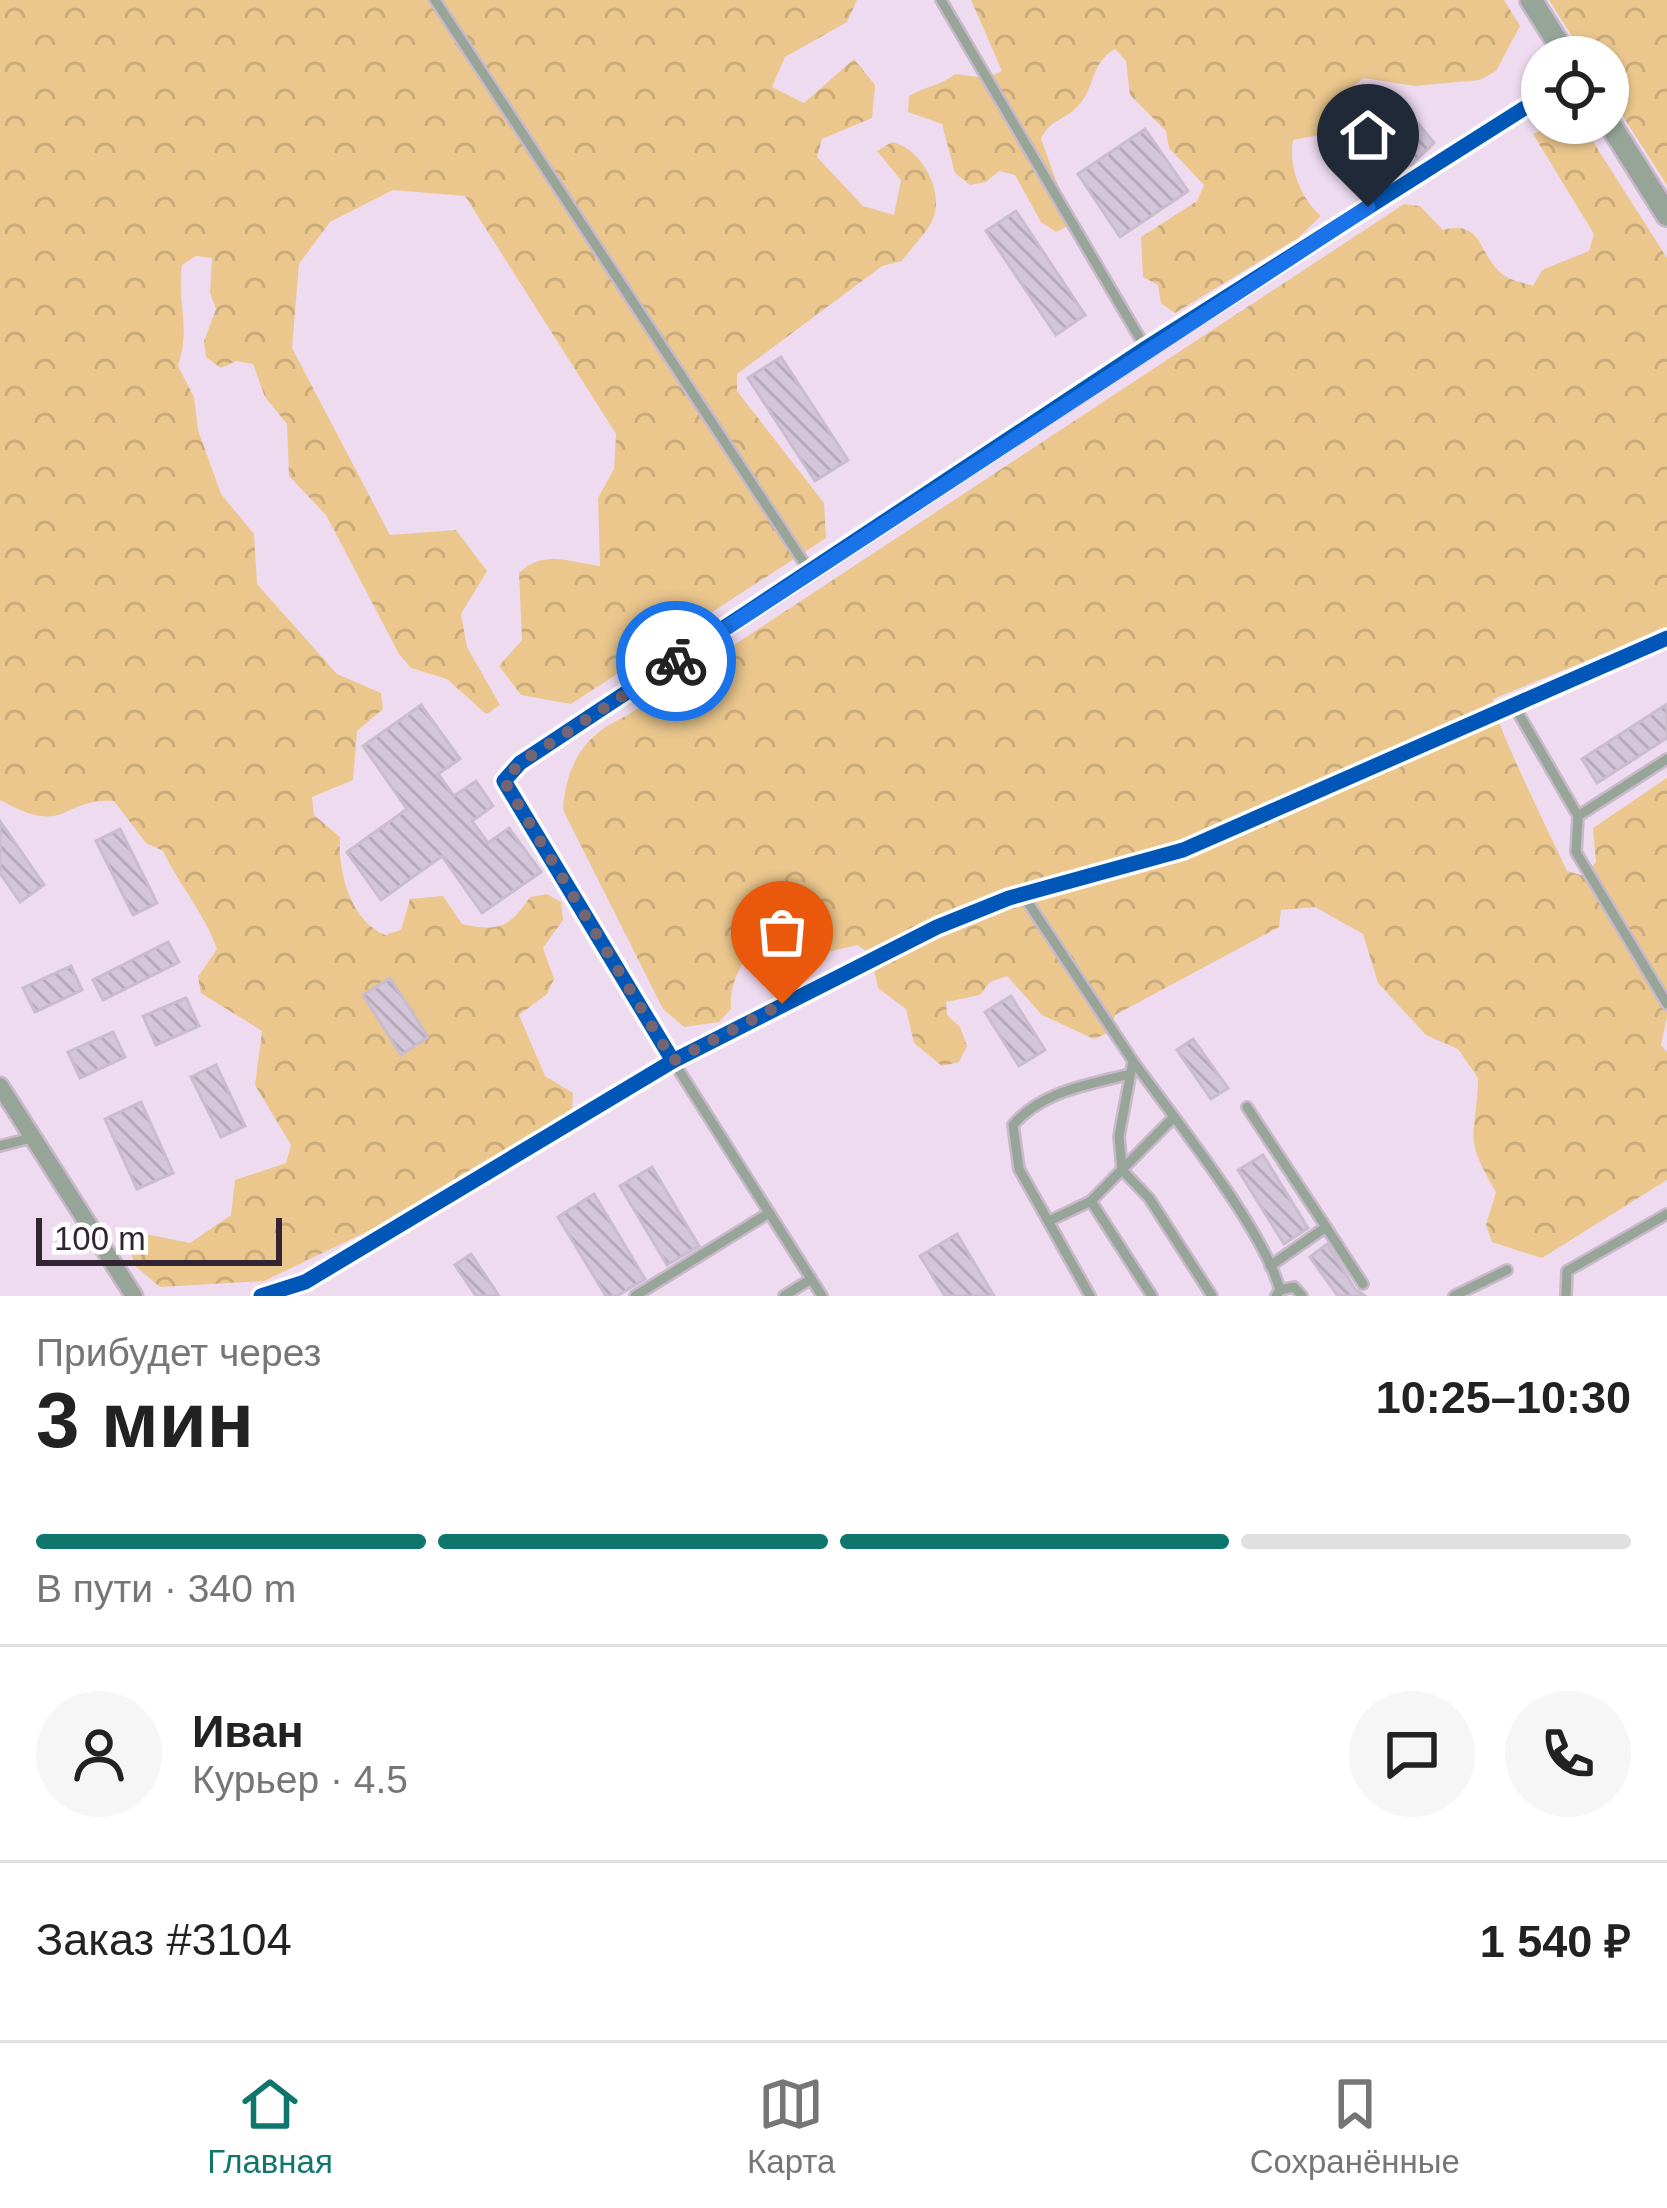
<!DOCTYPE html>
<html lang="ru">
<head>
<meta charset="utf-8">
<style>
	:root { --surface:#fff; --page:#f6f6f6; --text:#222; --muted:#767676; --line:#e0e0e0; --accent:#0f766e }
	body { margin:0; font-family:Arial,sans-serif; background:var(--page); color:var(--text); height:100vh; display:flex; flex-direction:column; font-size:45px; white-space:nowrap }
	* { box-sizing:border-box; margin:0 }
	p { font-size:39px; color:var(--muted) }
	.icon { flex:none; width:66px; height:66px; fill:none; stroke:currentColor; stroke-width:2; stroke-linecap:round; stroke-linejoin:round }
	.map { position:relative; height:1296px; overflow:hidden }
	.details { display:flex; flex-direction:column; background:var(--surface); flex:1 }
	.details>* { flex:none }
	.fabs { position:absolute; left:1521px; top:36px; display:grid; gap:24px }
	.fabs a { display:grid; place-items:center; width:108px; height:108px; border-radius:50%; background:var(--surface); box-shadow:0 3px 9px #0004; font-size:60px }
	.scale { position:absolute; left:36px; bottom:30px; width:246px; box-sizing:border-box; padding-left:12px; border:6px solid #322533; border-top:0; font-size:33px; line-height:42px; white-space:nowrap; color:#322533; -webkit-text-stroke:9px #fff; paint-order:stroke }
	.pin { position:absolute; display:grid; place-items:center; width:102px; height:102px; color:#fff; margin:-123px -51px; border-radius:50% 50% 50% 0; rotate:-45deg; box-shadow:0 0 12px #0007 }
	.pin .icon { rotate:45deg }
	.courier { position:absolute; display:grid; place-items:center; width:120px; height:120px; margin:-60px; border:9px solid #1a73e8; border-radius:50%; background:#fff; color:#222; box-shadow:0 3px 15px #0007 }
	.overview em { font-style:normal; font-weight:800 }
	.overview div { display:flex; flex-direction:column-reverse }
	.overview { display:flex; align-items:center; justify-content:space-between; height:204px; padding:0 36px }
	h1 { font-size:78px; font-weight:800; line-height:90px }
	.bar { display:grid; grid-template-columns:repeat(4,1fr); gap:18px 12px; align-content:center; height:144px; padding:0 36px }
	.bar i { height:15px; border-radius:9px; background:var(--line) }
	.bar .active { background:var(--accent) }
	.bar p { grid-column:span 4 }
	.line { display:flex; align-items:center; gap:30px; padding:0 36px; border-top:3px solid var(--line) }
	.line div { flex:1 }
	.round { display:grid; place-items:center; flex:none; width:126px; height:126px; border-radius:63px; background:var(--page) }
	.tab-bar { display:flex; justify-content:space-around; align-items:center; height:168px; border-top:3px solid var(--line); background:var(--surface); font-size:33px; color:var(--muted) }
	.tab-bar a { display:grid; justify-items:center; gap:6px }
	.tab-bar .active { color:var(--accent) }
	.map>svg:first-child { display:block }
</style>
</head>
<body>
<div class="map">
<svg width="1667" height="1296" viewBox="0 0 1667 1296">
	<defs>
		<pattern id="forest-crowns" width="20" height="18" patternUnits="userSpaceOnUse" patternTransform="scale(3)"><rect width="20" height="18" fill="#ebc78e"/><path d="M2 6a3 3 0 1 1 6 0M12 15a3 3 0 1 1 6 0" fill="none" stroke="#caab7b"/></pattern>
		<pattern id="building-back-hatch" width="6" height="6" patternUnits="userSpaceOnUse" patternTransform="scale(3)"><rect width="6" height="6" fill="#d3c6d8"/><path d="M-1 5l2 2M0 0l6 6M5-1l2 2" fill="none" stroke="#b6aaba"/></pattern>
	</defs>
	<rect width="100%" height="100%" fill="#efdbf0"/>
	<g fill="url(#forest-crowns)">
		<path d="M0 0H857L847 22 785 57 772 87 804 103 854 59 875 85 872 118 822 139 817 157 863 206 894 215 901 180 877 151 892 142C921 148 946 192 932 221 925 235 911 248 902 261L882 266 737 374V391L824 503 826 538 571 704 521 695 499 666 522 640 519 573C543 549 570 562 600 566L598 498 614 469 616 434 465 196 393 190 330 222 299 264 292 348 390 535 456 530 487 571 461 614 467 647 500 705 486 714 447 679 411 668 399 654 326 515 289 476 287 424 265 397 253 364 236 361 221 368 206 357 204 341 216 309 210 293 212 258 196 256 182 265C177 307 191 326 178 366L194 397 198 430 221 494 254 534 257 584 337 674 381 693 383 709 357 731 353 780 312 797 314 815 340 837C338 872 350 920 385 935L401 930 410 899 443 896 462 924C499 932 509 928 530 897L547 894 561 902 563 920 543 948 554 979 547 994 519 1015 545 1076 573 1093 572 1110 385 1223 264 1281 160 1287 134 1265 130 1247 140 1233 190 1243 231 1215 235 1180 286 1163 291 1145 255 1085 262 1031 201 993 198 977 217 949C204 913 180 886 163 851L146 843 114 801C59 798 69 838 0 800Z"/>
		<path d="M971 0H1504L1520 26 1496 71 1480 80 1414 86 1364 78 1334 100 1329 133 1293 140C1288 166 1301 199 1321 216L1298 238 1175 313 1161 303 1158 285 1143 277 1141 237 1197 201 1204 185 1169 148 1166 131 1130 95 1126 61 1115 49C1090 63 1096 87 1078 106 1064 121 1050 119 1041 139L1072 224 1056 232 1041 222 1015 175 999 171 986 182 970 185 955 173 942 124 908 112 909 96C925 86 941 86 955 74L987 78 1002 71Z"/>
		<path d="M1549 0H1667V185L1608 93V57H1585Z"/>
		<path d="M1548 127 1561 136 1580 127 1592 140 1667 258V628L1493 699C1493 721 1553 840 1567 871L1584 876 1596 862 1593 828 1667 778V1016L1661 1045 1667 1052V1180L1542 1258 1492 1242 1486 1225 1496 1192C1461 1133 1477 1139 1478 1078L1458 1049 1426 1035 1378 983 1363 934 1315 907 1281 910 1279 927 1115 1015 1110 1032 1094 1039 1042 1015 1007 976 990 982 980 995 946 1002 947 1015 960 1027 967 1046 959 1062 942 1066 914 1043 906 1009 878 988 871 954 857 945 824 953C780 914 727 958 731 1009L719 1022 684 1027 663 1009 563 810C566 763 585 734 626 716L1404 204 1420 206 1443 230C1485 219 1478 258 1505 276 1512 281 1525 283 1533 286L1542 270 1589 251 1594 234 1533 134Z"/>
	</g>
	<g fill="url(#building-back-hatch)" stroke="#c8bccd" stroke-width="3">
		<path d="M1411 115 1434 143 1411 165 1395 167 1387 155 1396 149 1385 131Z"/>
		<path d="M1145 129 1188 191 1120 237 1078 174Z"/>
		<path d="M1016 211 1085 315 1056 335 986 231Z"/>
		<path d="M781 357 848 460 815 481 748 378Z"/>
		<path d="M1667 704V738L1597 783 1582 759Z"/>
		<path d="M421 705 460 759 438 774 454 796 476 781 493 806 472 821 488 843 509 828 541 872 482 913 442 856 381 900 347 852 407 809 363 746Z"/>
		<path d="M0 821 44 885 20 902 0 873Z"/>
		<path d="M120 829 157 903 133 915 96 841Z"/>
		<path d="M168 942 179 962 103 1000 93 980Z"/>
		<path d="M71 966 82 990 35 1012 23 988Z"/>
		<path d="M390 978 428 1037 401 1055 363 995Z"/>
		<path d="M1011 996 1045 1050 1019 1066 985 1012Z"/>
		<path d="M186 998 199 1026 156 1045 143 1016Z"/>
		<path d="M113 1032 125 1057 80 1078 68 1052Z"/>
		<path d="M1193 1039 1228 1088 1211 1099 1177 1050Z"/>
		<path d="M216 1065 245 1126 221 1137 191 1077Z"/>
		<path d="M141 1102 173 1173 137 1189 105 1119Z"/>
		<path d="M1263 1155 1308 1228 1284 1244 1238 1170Z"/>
		<path d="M652 1167 699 1246 667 1265 620 1186Z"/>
		<path d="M594 1194 645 1279 617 1296H606L558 1217Z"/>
		<path d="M957 1234 994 1296H945L920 1256Z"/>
		<path d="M1327 1244 1355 1289 1365 1296H1338L1310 1257Z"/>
		<path d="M471 1254 499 1296H476L455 1265Z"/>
	</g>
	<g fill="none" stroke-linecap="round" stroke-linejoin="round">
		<defs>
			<g id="service">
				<path d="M435 0 810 572"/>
				<path d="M941 0 1145 347"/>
				<path d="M1513 704 1578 816 1576 852 1667 1004"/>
				<path d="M1578 816 1667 759"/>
				<path d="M1023 895 1133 1061 1119 1136 1122 1170 1149 1198 1212 1296"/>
				<path d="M673 1061 822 1296"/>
				<path d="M1133 1061C1173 1117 1263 1228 1280 1290L1276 1296"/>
				<path d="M1247 1107 1326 1227 1270 1266"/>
				<path d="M0 1146 31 1138"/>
				<path d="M1091 1201 1152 1296"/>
				<path d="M1049 1221 1091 1201 1173 1118"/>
				<path d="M1326 1227 1363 1284"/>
				<path d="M1280 1290 1294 1287 1302 1296"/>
				<path d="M635 1296 769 1213"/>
				<path d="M784 1296 811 1279"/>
				<path d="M1090 1296 1019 1169 1013 1125C1042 1091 1088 1085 1130 1074"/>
				<path d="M1454 1296 1507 1270"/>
				<path d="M1566 1296 1567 1271 1667 1214"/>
			</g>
			<g id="minor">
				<path d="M673 1061 504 781 520 763 1146 348 1542 97"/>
				<path d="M0 1086 134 1296"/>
				<path d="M261 1296 305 1282 673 1061 937 927 1009 898 1183 850 1667 638"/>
			</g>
			<g id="tertiary">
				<path d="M1531 0 1567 57"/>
				<path d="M1608 121 1667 215"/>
			</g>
		</defs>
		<use href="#service" stroke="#c8b8c9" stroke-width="14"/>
		<use href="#minor" stroke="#c8b8c9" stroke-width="21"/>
		<use href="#tertiary" stroke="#c8b8c9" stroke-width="26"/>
		<use href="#service" stroke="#97a598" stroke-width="9"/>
		<use href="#minor" stroke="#97a598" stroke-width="16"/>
		<use href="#tertiary" stroke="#97a598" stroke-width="21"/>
		<defs>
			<g id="cycleway">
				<path d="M673 1061 504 781 520 763 1146 348 1542 97"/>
				<path d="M261 1296 305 1282 673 1061 937 927 1009 898 1183 850 1667 638"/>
			</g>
		</defs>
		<use href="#cycleway" stroke="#fff" stroke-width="22"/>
		<use href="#cycleway" stroke="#0057b8" stroke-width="15"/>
	</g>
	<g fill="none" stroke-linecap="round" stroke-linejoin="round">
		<path stroke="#746575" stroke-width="12" stroke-dasharray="0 21.6" d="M676 661 520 763 504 781 673 1061 782 1004"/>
		<path stroke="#1a73e8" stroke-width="15" d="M676 661 1368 207"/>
	</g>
</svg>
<div class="fabs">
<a><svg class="icon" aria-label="locate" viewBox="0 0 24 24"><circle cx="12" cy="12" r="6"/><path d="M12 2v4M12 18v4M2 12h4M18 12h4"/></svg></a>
</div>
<div class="scale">100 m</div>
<div class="pin" style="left:782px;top:1004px;background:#ea580c"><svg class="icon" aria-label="bag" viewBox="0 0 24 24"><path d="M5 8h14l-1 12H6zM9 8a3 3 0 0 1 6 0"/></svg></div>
<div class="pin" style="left:1368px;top:207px;background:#1f2937"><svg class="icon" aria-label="home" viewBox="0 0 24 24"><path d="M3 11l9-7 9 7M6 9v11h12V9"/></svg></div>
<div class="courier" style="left:676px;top:661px"><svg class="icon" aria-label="bike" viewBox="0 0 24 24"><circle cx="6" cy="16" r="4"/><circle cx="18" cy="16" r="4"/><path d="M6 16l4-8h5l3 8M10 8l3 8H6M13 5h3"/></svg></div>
</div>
<section class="details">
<div class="overview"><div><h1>3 мин</h1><p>Прибудет через</p></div><em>10:25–10:30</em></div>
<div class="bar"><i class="active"></i><i class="active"></i><i class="active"></i><i></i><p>В пути · 340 m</p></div>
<div class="line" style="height:216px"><a class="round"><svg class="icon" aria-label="person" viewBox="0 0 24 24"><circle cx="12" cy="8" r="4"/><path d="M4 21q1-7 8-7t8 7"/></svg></a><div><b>Иван</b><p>Курьер · 4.5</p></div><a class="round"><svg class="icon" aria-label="chat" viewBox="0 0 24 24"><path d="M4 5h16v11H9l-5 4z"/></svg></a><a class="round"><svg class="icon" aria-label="phone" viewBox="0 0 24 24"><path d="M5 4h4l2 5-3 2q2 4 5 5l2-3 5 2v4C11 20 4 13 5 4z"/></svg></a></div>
<div class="line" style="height:156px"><div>Заказ #3104</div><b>1 540 ₽</b></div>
</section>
<nav class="tab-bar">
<a class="active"><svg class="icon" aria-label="home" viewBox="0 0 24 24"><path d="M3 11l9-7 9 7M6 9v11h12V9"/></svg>Главная</a>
<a><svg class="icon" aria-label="map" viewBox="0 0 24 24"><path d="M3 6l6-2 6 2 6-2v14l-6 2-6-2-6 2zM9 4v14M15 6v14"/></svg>Карта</a>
<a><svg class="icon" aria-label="saved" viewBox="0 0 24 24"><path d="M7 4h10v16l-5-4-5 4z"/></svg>Сохранённые</a>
</nav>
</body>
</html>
